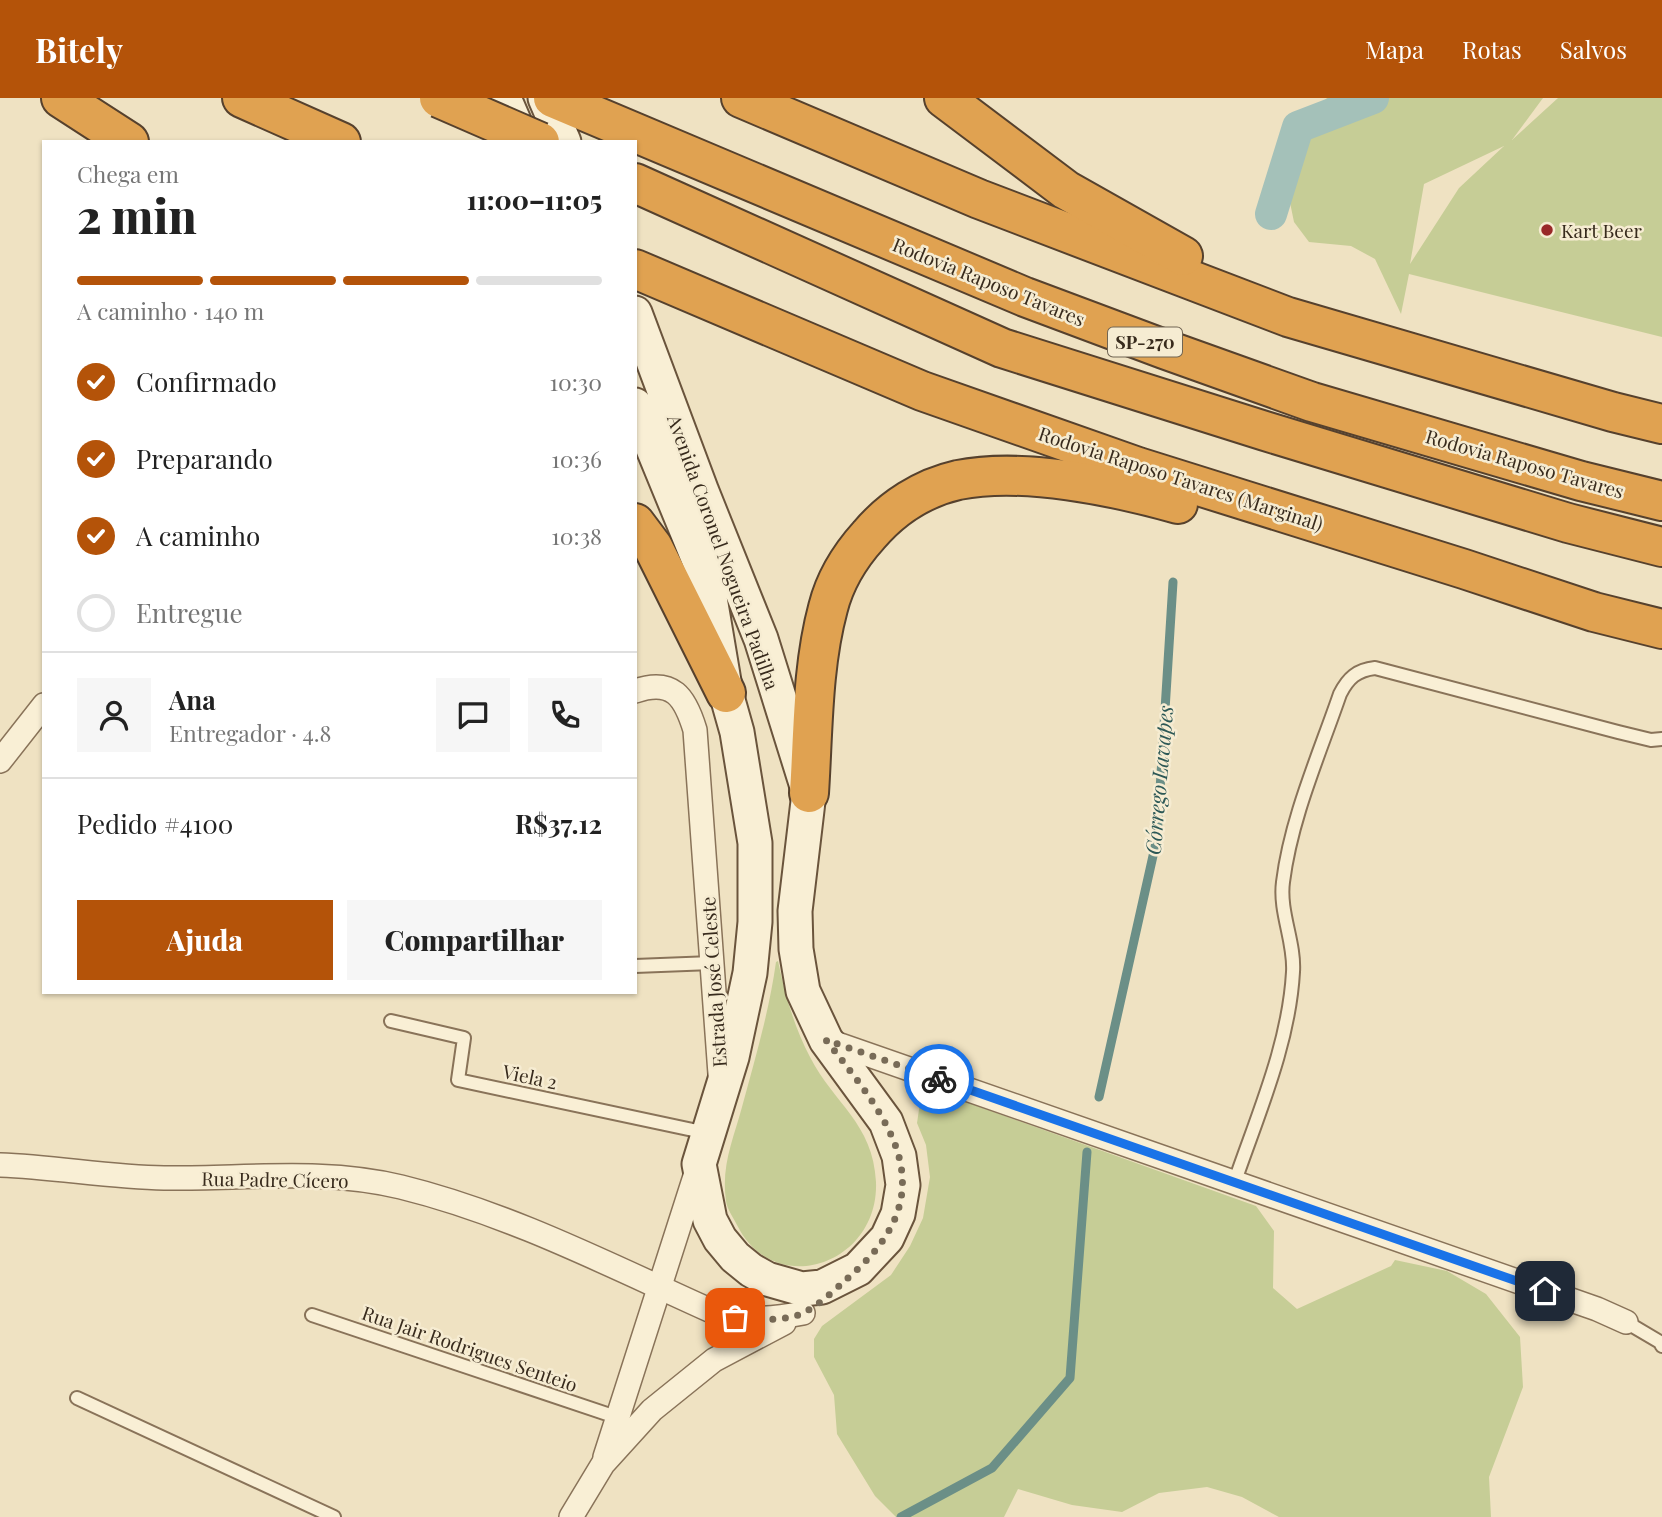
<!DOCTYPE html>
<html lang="pt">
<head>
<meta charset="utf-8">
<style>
	:root { --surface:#fff; --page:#f6f6f6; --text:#222; --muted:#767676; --line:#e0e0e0; --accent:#b45309 }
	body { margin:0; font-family:"Playfair Display",serif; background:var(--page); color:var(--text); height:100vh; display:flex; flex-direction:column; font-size:26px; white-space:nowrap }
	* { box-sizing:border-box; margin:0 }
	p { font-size:23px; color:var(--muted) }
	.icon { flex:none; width:38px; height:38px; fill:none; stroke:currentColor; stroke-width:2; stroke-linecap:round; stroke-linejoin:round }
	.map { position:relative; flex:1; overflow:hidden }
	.drawer { position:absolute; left:42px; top:42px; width:595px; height:854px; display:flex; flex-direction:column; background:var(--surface); border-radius:0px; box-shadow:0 2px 5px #0004 }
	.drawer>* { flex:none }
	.pin { position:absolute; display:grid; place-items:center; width:60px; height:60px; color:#fff; margin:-30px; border-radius:14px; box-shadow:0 4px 10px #0006 }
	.courier { position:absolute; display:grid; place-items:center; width:70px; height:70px; margin:-35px; border:5px solid #1a73e8; border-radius:50%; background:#fff; color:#222; box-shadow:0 2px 9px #0007 }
	.summary em { font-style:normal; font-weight:800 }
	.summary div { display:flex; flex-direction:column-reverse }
	.summary { display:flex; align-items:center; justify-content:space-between; height:119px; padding:0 35px }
	h1 { font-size:46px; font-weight:800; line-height:52px }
	.bar { display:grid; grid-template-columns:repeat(4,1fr); gap:10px 7px; align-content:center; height:84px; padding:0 35px }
	.bar i { height:9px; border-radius:5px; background:var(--line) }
	.bar .on { background:var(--accent) }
	.bar p { grid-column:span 4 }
	.line { display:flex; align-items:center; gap:18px; padding:0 35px; border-top:2px solid var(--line) }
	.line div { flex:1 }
	.round { display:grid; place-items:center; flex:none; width:74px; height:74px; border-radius:0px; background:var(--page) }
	ol { padding:0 35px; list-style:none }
	li { display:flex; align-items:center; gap:21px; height:77px }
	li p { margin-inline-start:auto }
	li .icon { padding:7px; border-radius:50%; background:var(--accent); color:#fff; stroke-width:4 }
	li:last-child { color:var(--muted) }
	li i { width:38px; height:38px; border:4px solid var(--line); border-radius:50% }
	.cta { display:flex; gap:14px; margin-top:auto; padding:14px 35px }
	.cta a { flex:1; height:80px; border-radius:0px; background:var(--accent); color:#fff; font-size:28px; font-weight:800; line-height:80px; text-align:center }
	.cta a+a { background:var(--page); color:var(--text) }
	header { display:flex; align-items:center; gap:42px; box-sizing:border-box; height:98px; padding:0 35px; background:var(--accent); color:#fff }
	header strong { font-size:33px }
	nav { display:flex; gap:38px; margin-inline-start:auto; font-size:24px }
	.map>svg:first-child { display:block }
</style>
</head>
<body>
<header>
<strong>Bitely</strong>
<nav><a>Mapa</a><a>Rotas</a><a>Salvos</a></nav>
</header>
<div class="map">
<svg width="1662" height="1419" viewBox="0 0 1662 1419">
	<rect width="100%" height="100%" fill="#efe2c2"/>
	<g fill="#c6cd96" fill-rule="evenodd">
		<path d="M1327 0H1543L1512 42 1558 0H1662V239L1409 176 1401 216 1375 161 1351 148 1309 144 1294 124 1286 85 1267 79 1278 53ZM1504 48 1459 90 1410 166 1424 86Z"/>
		<path d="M778 863C785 896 794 929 810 959 834 1006 873 1025 876 1084 879 1167 774 1202 737 1127 733 1119 727 1111 726 1103 721 1068 733 1042 742 1009 755 961 769 914 776 864Z"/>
		<path d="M938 994 1256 1108 1274 1133 1273 1190 1297 1211 1391 1168 1395 1162 1447 1173 1486 1196 1520 1239 1523 1289 1489 1379 1491 1419H1279L1242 1399 1207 1389 1159 1395 1122 1414 1072 1407 1018 1391 1004 1419H896L875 1398 837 1336 834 1297 814 1259V1241L822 1228 891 1177 910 1148 923 1120 930 1079 926 1047 917 1025 920 1005Z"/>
	</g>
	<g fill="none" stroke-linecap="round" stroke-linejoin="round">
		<g stroke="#6b8f87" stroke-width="9">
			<path d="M1099 999 1157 740 1173 484"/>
			<path d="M901 1419 992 1370 1070 1280 1087 1054"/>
		</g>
		<path stroke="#a4c1b9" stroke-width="32" d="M1271 116 1298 29 1373 0"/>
		<defs>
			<g id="lane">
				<path d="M635 868 712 865"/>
				<path d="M391 923 464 940 458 982 707 1035"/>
				<path d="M1235 1083C1258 1016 1289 946 1293 874 1295 844 1279 814 1283 784 1291 720 1319 657 1340 596 1348 580 1357 572 1375 570L1618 634 1651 642 1662 641"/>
				<path d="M312 1217 616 1319"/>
				<path d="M1626 1224 1660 1244 1662 1248"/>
				<path d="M77 1300 334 1419"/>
			</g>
			<g id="street">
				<path d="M635 593C673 580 685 599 695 632L720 976"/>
				<path d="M0 663 44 607"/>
				<path d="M826 942 1597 1211 1626 1224"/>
				<path d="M0 1067C55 1069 109 1079 164 1080 243 1081 324 1070 401 1089 511 1116 613 1169 716 1215 746 1223 772 1221 803 1215"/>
				<path d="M605 1359 698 1069"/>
				<path d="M571 1419 603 1366 652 1312 714 1262 784 1225"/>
			</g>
			<g id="secondary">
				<path d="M504 0 523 44"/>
				<path d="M545 0 564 44"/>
				<path d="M635 215 702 394 761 541 809 695 795 813 796 851 803 893 826 942 886 1024 899 1058 903 1087 898 1116 887 1140 858 1171 822 1189 802 1191 767 1181 751 1172 735 1159 720 1141 710 1122 699 1066 732 959 750 875 755 824V745L737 634 726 595 707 482 635 307"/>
			</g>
			<g id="highway">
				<path d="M61 0 129 44"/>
				<path d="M242 0 341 44"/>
				<path d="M553 0 1025 199 1164 251 1312 304 1581 383 1662 403"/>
				<path d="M741 0 979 101 1288 219 1613 314 1662 326"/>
				<path d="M944 0 1066 92 1183 158"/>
				<path d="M635 85 1002 250 1265 333 1568 425 1662 449"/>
				<path d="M635 171 922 293 1138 369 1464 471 1594 514 1662 531"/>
				<path d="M635 425 653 449 726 595"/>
				<path d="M809 695C813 634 812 569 828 510 835 482 850 458 869 437 892 410 923 390 958 382 1023 369 1114 388 1178 406"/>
			</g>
		</defs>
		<use href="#lane" stroke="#897359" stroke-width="16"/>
		<use href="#street" stroke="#897359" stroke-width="26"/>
		<use href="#secondary" stroke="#6a543c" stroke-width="37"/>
		<use href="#highway" stroke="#56412d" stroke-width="42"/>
		<use href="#lane" stroke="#f9efd5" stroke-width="12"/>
		<use href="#street" stroke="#f9efd5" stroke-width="23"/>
		<use href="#secondary" stroke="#f9efd5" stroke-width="33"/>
		<use href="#highway" stroke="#e0a251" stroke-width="38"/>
		<defs>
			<path id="highway-bridge" d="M439 0 540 44"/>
		</defs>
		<use href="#highway-bridge" stroke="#56412d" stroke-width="42" stroke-linecap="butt"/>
		<use href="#highway-bridge" stroke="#e0a251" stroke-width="38"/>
	</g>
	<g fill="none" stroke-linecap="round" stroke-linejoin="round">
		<path stroke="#786b57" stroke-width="7" stroke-dasharray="0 12.6" d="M735 1220C756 1221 784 1224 803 1215 820 1207 835 1191 849 1179 948 1093 891 1024 826 942L939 981"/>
		<path stroke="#1a73e8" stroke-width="9" d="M939 981 1545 1193"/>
	</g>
	<circle fill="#992828" stroke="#f6ecd2" stroke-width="2.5" cx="1547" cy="132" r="7"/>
	<g text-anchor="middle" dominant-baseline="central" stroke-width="5" stroke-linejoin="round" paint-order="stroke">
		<rect fill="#f6ecd2" stroke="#716553" stroke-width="2" x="1108" y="229.5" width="74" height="29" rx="5"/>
		<g font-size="18" font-weight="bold" fill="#382b1d">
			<text x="1145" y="244">SP-270</text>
		</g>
		<g font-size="19" fill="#382b1d" stroke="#f6ecd2" text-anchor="start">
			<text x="1561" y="132">Kart Beer</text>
		</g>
		<g font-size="19" fill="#382b1d" stroke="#f6ecd2">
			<text transform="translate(989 183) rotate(22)">Rodovia Raposo Tavares</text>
			<text transform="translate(1525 365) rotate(16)">Rodovia Raposo Tavares</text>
			<text transform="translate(1181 380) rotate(18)">Rodovia Raposo Tavares (Marginal)</text>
			<text transform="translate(724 454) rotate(70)">Avenida Coronel Nogueira Padilha</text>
			<text transform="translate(713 884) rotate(-94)">Estrada José Celeste</text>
			<text transform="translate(530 978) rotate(12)">Viela 2</text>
			<text transform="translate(275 1081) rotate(1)">Rua Padre Cícero</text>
			<text transform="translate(470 1250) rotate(19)">Rua Jair Rodrigues Senteio</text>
		</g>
		<g font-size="21" font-style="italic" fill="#2c5856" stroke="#f6ecd2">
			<text transform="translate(1158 682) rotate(-85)">Córrego Lavapes</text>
		</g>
	</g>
</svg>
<div class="pin" style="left:735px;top:1220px;background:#ea580c"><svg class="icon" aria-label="bag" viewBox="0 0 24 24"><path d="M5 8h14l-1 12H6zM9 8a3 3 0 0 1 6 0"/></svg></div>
<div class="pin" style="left:1545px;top:1193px;background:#1f2937"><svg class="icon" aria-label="home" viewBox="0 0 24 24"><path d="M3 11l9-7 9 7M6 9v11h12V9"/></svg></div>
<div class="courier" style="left:939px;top:981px"><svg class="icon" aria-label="bike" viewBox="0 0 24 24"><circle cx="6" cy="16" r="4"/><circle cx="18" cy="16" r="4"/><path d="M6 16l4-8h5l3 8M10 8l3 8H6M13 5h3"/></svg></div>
<section class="drawer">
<div class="summary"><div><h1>2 min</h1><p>Chega em</p></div><em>11:00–11:05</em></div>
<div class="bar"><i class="on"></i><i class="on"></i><i class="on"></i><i></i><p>A caminho · 140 m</p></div>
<ol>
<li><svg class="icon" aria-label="check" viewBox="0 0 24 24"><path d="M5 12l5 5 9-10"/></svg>Confirmado<p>10:30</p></li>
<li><svg class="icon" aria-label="check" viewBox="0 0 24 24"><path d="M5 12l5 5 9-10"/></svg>Preparando<p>10:36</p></li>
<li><svg class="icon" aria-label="check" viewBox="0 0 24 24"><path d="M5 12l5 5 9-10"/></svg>A caminho<p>10:38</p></li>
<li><i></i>Entregue</li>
</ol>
<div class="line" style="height:126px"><a class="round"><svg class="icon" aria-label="person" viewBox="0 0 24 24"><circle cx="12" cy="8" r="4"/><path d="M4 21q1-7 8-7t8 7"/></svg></a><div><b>Ana</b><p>Entregador · 4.8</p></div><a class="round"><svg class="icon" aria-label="chat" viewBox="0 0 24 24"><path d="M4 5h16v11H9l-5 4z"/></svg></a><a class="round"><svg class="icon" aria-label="phone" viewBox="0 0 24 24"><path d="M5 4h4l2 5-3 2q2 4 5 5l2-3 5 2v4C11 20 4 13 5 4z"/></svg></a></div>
<div class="line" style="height:91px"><div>Pedido #4100</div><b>R$37.12</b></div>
<div class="cta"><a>Ajuda</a><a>Compartilhar</a></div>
</section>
</div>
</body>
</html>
